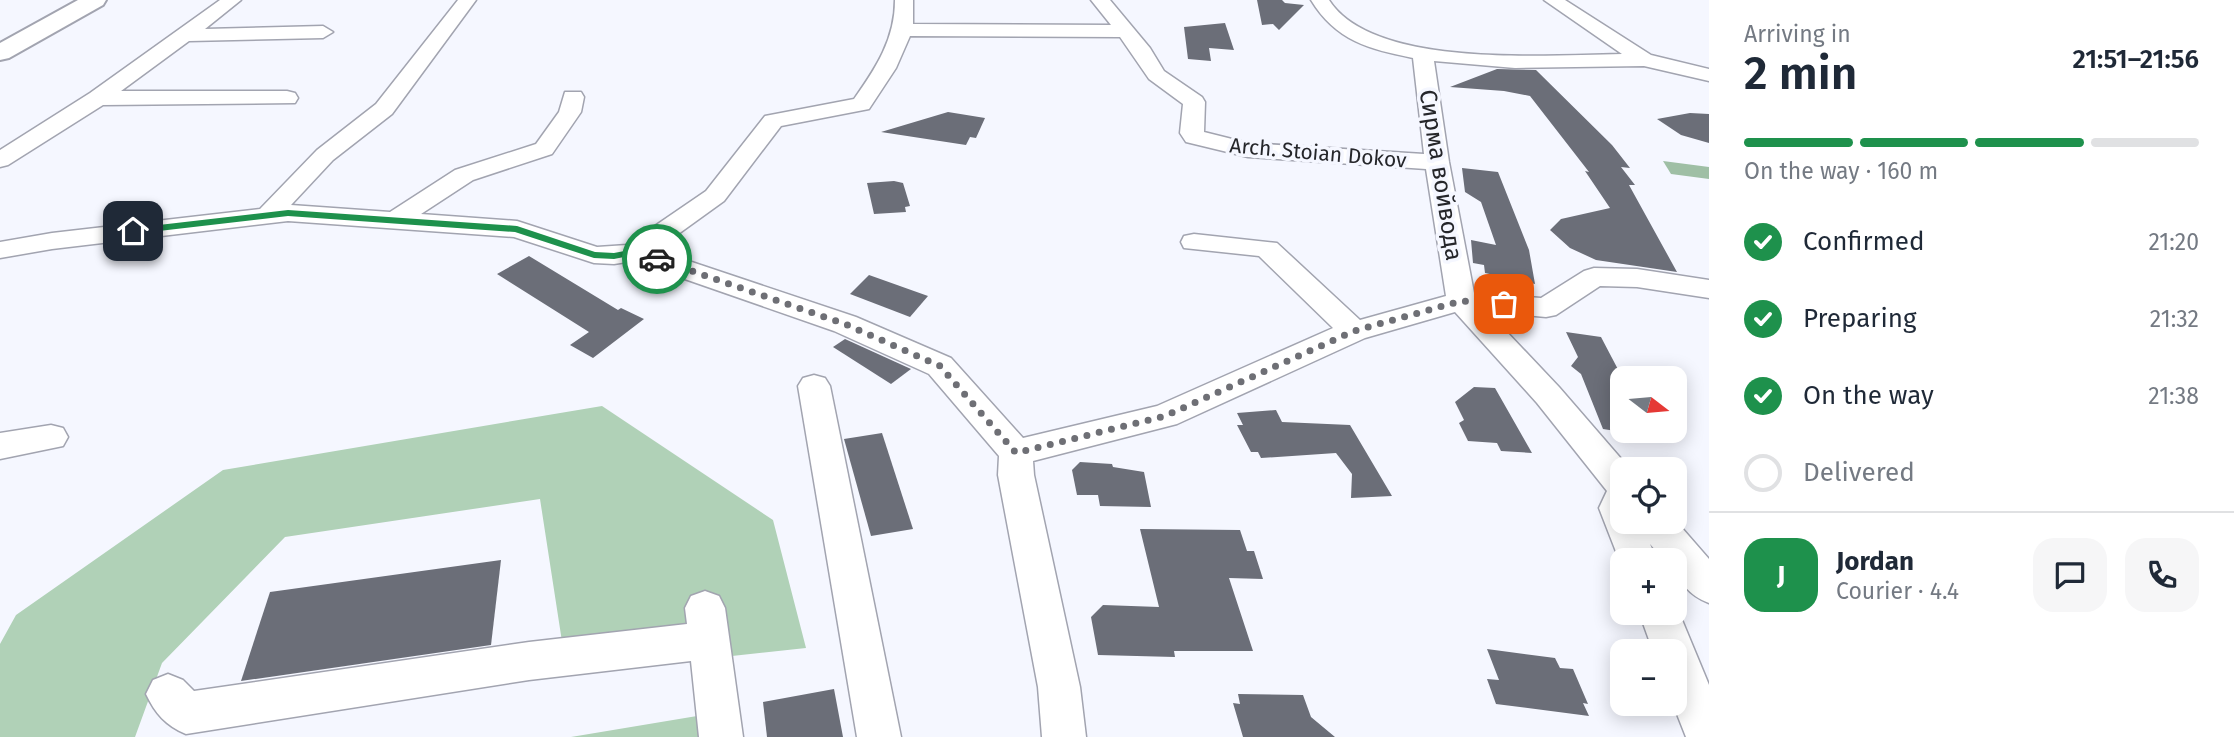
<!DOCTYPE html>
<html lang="en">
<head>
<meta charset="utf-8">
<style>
	:root { --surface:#fff; --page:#f6f6f7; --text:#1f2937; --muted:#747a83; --line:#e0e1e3; --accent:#1e914c }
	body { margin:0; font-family:"Fira Sans",sans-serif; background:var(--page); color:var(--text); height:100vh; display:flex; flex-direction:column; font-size:26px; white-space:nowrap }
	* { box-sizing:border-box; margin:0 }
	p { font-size:23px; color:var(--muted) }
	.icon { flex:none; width:38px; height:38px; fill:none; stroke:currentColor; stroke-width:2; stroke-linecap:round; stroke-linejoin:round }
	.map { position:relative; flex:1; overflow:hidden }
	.details { display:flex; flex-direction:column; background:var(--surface); width:525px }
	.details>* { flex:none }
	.needle { width:46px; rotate:106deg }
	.tools { position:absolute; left:1610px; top:366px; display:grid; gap:14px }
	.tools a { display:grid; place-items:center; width:77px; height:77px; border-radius:14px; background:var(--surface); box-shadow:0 4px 18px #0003; font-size:35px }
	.pin { position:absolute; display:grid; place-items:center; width:60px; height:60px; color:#fff; margin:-30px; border-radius:14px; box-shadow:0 4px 10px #0006 }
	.courier { position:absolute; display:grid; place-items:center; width:70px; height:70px; margin:-35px; border:5px solid #1e914c; border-radius:50%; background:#fff; color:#222; box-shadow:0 2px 9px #0007 }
	.head em { font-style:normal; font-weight:600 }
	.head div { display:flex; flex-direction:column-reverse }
	.head { display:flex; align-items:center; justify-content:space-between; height:119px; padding:0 35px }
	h1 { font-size:46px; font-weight:600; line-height:52px }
	.bar { display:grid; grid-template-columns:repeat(4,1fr); gap:10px 7px; align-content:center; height:84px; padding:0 35px }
	.bar i { height:9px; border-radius:5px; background:var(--line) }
	.bar .active { background:var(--accent) }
	.bar p { grid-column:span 4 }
	.line { display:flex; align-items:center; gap:18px; padding:0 35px; border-top:2px solid var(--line) }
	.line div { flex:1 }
	.round { display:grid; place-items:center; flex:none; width:74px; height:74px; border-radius:21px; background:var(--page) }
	ol { padding:0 35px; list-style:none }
	li { display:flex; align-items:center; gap:21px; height:77px }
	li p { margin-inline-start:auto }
	li .icon { padding:7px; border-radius:50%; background:var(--accent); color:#fff; stroke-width:4 }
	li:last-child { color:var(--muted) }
	li i { width:38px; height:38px; border:4px solid var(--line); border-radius:50% }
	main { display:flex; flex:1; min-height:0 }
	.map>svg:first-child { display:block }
</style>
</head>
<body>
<main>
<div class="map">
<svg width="1709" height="737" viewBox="0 0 1709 737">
	<rect width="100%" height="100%" fill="#f5f7ff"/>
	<g fill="#b0d1b7">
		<path d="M602 406 773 520 806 648 567 674 540 499 285 537 162 663 135 737H0V644L16 615 223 470Z"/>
		<path d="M709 714V737H571Z"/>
	</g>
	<path fill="#9fbfa5" d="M1663 161 1709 167V179L1671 174Z"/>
	<g fill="#6b6e78">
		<path d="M1257 0H1282L1285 3 1304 5 1279 30 1273 24 1262 25Z"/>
		<path d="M1225 23 1234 50 1209 48 1211 61 1188 59 1184 27Z"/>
		<path d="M1497 69 1536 70 1612 145 1630 168 1621 167 1635 185H1629L1677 272 1596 260 1570 248 1550 230 1561 219 1610 208 1585 171 1589 172 1530 96 1504 91 1450 87Z"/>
		<path d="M948 112 985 118 976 138 970 137 966 145 881 132Z"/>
		<path d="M1690 113 1709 114V143L1681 135 1657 119Z"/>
		<path d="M1462 168 1498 172 1529 250 1535 284 1485 273 1484 265 1473 263 1471 240 1496 245 1481 202 1465 192Z"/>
		<path d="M894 181 903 183 910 206 905 207 906 212 874 214 867 183Z"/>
		<path d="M529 256 618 310 621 308 644 319 593 358 570 345 589 332 497 274Z"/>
		<path d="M869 275 928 296 910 317 850 294Z"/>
		<path d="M1566 332 1601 337 1622 377V432L1603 429 1581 374 1571 366 1578 357Z"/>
		<path d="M845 339 911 369 891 384 833 347Z"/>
		<path d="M1474 387 1495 388 1532 453 1501 451 1497 443 1468 441 1459 423 1464 420 1455 402Z"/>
		<path d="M1276 410 1282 422 1350 425 1392 496 1351 498 1352 474 1336 453 1261 458 1258 452H1251L1237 425H1243L1237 413Z"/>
		<path d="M882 433 913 529 871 536 844 439Z"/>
		<path d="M1080 462 1112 464 1113 467 1144 472 1151 507 1100 506 1098 495H1077L1072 470Z"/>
		<path d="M1140 529 1240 530 1247 551H1254L1263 579 1229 578 1253 651H1174L1175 657 1098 655 1091 617 1103 605 1159 607Z"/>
		<path d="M501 560 491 645 241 681 270 592Z"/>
		<path d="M1487 649 1555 658 1560 668 1573 669 1588 704 1583 703 1589 716 1496 704 1487 679 1499 680Z"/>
		<path d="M834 689 843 737H767L763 702Z"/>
		<path d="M1238 694 1303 695 1311 717 1335 737H1243L1233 703 1240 704Z"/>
	</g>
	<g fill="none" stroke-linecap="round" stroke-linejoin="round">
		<defs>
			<g id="minor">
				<path d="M220 0H241L205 29 323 26 333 32 323 38 189 41 121 91H287L295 93 298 98 295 103 103 105 8 165 0 167V150L90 93Z"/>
				<path d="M458 0H476L392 114 333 160 291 205 390 212 455 170 536 144 559 112 565 92H581L584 97 581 112 552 154 473 180 421 214 517 221 597 247 627 245 706 191 765 116 854 99C876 68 895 39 895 0H913V24L1111 25 1091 0H1110L1150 48 1164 71 1202 97 1205 102 1204 132 1248 143 1424 154 1413 58C1369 49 1336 41 1311 0H1329C1373 69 1548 55 1622 54L1544 0H1565L1651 55 1709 69V81L1644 66 1515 68 1434 61 1449 162 1474 293 1541 298 1584 271 1594 268 1637 269 1709 280V298L1637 287 1600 286 1556 315 1546 317 1488 312 1559 387 1630 469H1622V522L1675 520 1709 559V603C1690 596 1675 580 1675 560H1664L1650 544 1657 560H1622V567L1599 508 1607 491 1537 403 1455 312 1365 338 1177 424 1033 461 1034 475 1080 687 1086 737H1042L1038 687 998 475 999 456 929 374 834 331 633 261 614 264 594 263 514 237 288 221 52 249 0 258V242L52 233 260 209 317 150 376 104ZM910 36 1120 37 1149 79 1183 104 1180 133 1186 142 1248 157 1426 169 1446 296 1360 320 1277 243 1194 234 1184 236 1181 242 1184 248 1259 256 1333 328 1157 406 1023 438 951 358 856 317 656 250 724 201 781 126 869 109 896 68Z"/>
				<path d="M814 375 825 378 830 386 901 737H857L798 386 803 378Z"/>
				<path d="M51 425 63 428 68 437 63 446 0 459V433Z"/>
				<path d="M705 591 719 596 725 608 743 737H699L691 661 529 680 186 734C166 726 155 713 146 694L153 680 168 674 183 680 194 691 529 642 687 624 685 608 691 596Z"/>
				<path d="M1675 603 1709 685V737H1686L1673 704 1675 651H1653L1639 612H1675Z"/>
			</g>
			<path id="highway" d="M78 0H106L103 5 9 58 0 60V43Z"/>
		</defs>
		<use href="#minor" stroke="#a2a4b0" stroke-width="3"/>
		<use href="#highway" stroke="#a2a4b0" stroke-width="4"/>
		<use href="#minor" fill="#fff" fill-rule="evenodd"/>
		<use href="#highway" fill="#fff" fill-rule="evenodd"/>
	</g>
	<path fill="#1e914c" d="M288 210 517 226 595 252 614 253 635 249 662 259 657 262 634 255 614 259 594 258 515 232 288 216 133 234 129 231 133 228Z"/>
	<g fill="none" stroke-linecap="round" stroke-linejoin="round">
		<path stroke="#6e6f75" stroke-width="7" stroke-dasharray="0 12.6" d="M657 259 845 324 940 366 1016 453 1165 416 1354 331 1461 301 1504 304"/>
	</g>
	<g text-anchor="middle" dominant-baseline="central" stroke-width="7" stroke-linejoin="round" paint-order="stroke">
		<g font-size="21" fill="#25262a" stroke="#f5f7ff">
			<text transform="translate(1318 153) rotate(5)">Arch. Stoian Dokov</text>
		</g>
		<g font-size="24" fill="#25262a" stroke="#f5f7ff">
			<text transform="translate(1441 175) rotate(81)">Сирма войвода</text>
		</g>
	</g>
</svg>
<div class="tools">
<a><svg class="needle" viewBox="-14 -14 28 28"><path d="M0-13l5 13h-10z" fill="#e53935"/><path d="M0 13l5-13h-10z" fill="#747a83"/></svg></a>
<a><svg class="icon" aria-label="locate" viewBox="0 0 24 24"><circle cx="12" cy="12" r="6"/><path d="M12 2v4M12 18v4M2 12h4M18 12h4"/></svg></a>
<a>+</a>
<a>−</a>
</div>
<div class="pin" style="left:1504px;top:304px;background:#ea580c"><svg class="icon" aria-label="bag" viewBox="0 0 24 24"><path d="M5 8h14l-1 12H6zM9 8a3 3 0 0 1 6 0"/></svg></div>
<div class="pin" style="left:133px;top:231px;background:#1f2937"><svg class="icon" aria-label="home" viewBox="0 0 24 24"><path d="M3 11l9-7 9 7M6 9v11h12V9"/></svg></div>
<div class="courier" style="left:657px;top:259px"><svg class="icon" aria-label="car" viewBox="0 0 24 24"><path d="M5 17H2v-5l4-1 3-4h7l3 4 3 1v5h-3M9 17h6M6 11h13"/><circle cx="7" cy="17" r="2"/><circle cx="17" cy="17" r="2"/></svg></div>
</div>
<section class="details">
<div class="head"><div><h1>2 min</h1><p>Arriving in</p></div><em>21:51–21:56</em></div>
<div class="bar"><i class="active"></i><i class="active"></i><i class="active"></i><i></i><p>On the way · 160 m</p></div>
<ol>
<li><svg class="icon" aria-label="check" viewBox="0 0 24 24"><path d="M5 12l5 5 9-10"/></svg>Confirmed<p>21:20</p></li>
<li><svg class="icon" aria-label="check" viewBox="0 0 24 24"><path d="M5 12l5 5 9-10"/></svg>Preparing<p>21:32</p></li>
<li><svg class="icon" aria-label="check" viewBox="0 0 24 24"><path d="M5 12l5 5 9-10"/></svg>On the way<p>21:38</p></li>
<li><i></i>Delivered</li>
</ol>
<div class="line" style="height:126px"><b class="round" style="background:var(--accent);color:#fff">J</b><div><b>Jordan</b><p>Courier · 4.4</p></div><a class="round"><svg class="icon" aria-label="chat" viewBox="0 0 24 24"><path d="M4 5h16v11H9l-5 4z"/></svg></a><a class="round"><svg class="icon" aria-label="phone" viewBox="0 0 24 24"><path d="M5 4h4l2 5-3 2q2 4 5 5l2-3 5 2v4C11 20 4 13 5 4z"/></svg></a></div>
</section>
</main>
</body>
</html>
